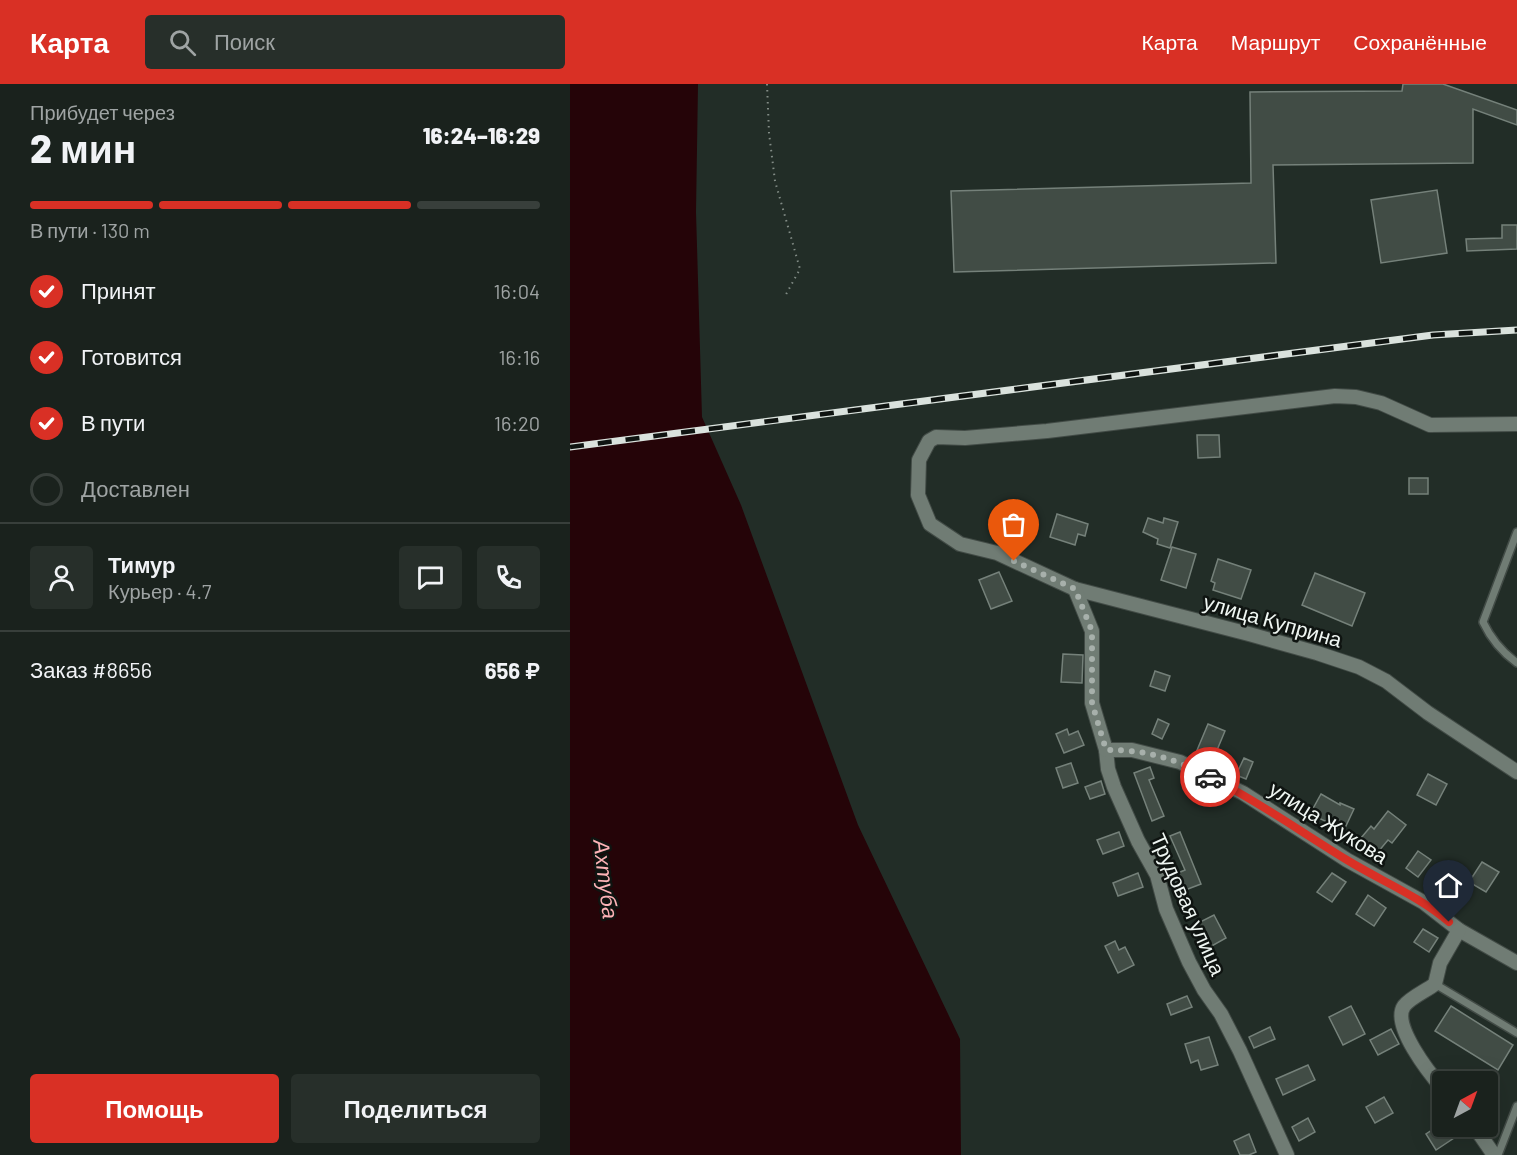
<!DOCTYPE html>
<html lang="ru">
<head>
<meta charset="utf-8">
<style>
	:root { --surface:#1a221d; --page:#272f2a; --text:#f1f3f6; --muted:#9fa4a4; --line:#383f3b; --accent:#d93025 }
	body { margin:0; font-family:Barlow,sans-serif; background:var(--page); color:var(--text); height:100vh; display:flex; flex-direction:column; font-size:22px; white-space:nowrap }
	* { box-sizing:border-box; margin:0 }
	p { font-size:20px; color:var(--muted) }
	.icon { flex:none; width:33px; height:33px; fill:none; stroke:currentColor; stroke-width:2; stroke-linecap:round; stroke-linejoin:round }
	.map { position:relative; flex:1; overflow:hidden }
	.details { display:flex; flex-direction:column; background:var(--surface); width:570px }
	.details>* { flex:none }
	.needle { width:39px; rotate:41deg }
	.controls { position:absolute; left:862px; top:987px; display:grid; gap:12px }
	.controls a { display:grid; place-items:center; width:66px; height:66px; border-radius:6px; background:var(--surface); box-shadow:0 6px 24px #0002,0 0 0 2px var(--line); font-size:30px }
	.pin { position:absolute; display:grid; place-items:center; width:51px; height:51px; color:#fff; margin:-62px -26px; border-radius:50% 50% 50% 0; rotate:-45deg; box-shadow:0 0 6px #0007 }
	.pin .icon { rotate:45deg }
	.courier { position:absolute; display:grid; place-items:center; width:60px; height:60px; margin:-30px; border:4px solid #d93025; border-radius:50%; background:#fff; color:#222; box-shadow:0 2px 8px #0007 }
	.head em { font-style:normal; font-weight:800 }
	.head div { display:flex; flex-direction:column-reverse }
	.head { display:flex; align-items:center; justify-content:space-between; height:102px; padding:0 30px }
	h1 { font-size:39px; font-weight:800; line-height:45px }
	.bar { display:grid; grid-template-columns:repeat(4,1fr); gap:9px 6px; align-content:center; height:72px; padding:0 30px }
	.bar i { height:8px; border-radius:4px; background:var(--line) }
	.bar .active { background:var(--accent) }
	.bar p { grid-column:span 4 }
	.line { display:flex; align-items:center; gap:15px; padding:0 30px; border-top:2px solid var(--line) }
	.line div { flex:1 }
	.round { display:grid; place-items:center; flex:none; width:63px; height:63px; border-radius:6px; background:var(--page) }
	ol { padding:0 30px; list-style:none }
	li { display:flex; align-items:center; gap:18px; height:66px }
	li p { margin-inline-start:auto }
	li .icon { padding:6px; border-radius:50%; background:var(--accent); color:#fff; stroke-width:4 }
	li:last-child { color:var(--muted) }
	li i { width:33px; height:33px; border:3px solid var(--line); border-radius:50% }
	.button { display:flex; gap:12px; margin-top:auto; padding:12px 30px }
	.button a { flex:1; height:69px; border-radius:6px; background:var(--accent); color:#fff; font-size:24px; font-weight:800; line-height:69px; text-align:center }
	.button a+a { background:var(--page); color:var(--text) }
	header { display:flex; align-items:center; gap:36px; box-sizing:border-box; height:84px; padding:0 30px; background:var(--accent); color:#fff }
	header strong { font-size:28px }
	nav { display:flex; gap:33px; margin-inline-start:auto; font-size:21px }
	.search { width:420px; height:54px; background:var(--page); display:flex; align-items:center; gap:15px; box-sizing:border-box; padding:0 21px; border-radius:6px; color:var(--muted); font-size:22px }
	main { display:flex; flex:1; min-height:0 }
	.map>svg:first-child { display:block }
</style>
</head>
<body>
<header>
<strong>Карта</strong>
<div class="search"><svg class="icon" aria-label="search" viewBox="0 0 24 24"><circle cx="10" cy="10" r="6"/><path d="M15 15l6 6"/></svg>Поиск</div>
<nav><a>Карта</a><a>Маршрут</a><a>Сохранённые</a></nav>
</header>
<main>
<section class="details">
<div class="head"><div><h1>2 мин</h1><p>Прибудет через</p></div><em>16:24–16:29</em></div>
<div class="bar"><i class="active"></i><i class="active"></i><i class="active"></i><i></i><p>В пути · 130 m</p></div>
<ol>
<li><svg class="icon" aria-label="check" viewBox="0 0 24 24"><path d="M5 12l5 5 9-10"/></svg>Принят<p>16:04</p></li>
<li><svg class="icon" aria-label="check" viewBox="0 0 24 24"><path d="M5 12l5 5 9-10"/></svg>Готовится<p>16:16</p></li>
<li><svg class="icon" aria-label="check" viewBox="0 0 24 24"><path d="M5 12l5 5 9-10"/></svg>В пути<p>16:20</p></li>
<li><i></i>Доставлен</li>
</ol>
<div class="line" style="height:108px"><a class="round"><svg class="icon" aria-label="person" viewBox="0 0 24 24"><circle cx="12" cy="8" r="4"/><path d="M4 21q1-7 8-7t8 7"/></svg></a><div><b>Тимур</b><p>Курьер · 4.7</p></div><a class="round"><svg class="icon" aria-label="chat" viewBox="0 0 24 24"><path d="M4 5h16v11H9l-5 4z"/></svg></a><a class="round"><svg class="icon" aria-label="phone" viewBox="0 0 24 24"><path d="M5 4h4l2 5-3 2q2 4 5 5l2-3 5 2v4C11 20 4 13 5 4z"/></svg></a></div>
<div class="line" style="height:78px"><div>Заказ #8656</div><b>656 ₽</b></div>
<div class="button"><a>Помощь</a><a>Поделиться</a></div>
</section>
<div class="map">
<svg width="947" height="1071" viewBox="0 0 947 1071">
	<rect width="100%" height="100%" fill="#222d27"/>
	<path fill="#250408" d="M0 0H128L126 128 132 333 171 421 288 741 390 955 391 1071H0Z"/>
	<g fill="#414c45" stroke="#75817a" stroke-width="1.5">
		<path d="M833 0H873L947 26V41L903 25V79L703 81 706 179 384 188 381 107 681 99 680 8 832 7Z"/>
		<path d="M867 106 877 169 811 179 801 116Z"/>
		<path d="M932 141H947V165L897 167 896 155 932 154Z"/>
		<path d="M627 351H649L650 373 628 374Z"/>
		<rect x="839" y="394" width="19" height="16"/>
		<path d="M487 430 518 440 515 452 508 450 505 461 480 453Z"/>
		<path d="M578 434 593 439 594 434 608 438 600 464 587 460 588 455 573 448Z"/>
		<path d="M602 463 626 470 616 504 591 496Z"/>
		<path d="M648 475 681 486 671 515 643 506 645 499 641 497Z"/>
		<path d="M429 488 442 517 421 525 409 496Z"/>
		<path d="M745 489 795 509 782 542 732 521Z"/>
		<path d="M493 570 513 571 512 599 491 598Z"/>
		<path d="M585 587 600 592 595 607 580 602Z"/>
		<path d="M588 635 599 640 592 655 582 650Z"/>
		<path d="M638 640 655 647 642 678 625 671Z"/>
		<path d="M497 645 499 651 508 647 514 661 494 669 486 650Z"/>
		<path d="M674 674 683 678 676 695 666 691Z"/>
		<path d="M501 679 508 699 493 704 486 684Z"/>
		<path d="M580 683 584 694 579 696 594 732 582 737 564 689Z"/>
		<path d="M858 690 877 700 866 721 847 711Z"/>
		<path d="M531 697 535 710 520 715 515 703Z"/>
		<path d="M751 710 770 721V719L784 725 774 746 740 730Z"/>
		<path d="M818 727 836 741 822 759 818 756 808 768 791 754 801 742 804 745Z"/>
		<path d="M549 748 554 762 533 770 527 756Z"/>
		<path d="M610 748 631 800 610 808 603 791 615 786 600 752Z"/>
		<path d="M848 767 861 776 848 793 836 784Z"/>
		<path d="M912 778 929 788 916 808 899 798Z"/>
		<path d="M568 789 573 803 548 812 543 799Z"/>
		<path d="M762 789 776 798 762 818 747 808Z"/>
		<path d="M798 811 816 824 804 842 786 830Z"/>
		<path d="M644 831 656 854 640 863 628 839Z"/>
		<path d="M853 845 868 854 859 868 844 858Z"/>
		<path d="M545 857 549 866 555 863 564 881 548 889 535 862Z"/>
		<path d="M617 912 622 923 601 931 597 920Z"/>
		<path d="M781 922 795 950 773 961 759 933Z"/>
		<path d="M881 922 943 961 928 986 865 947Z"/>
		<path d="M700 943 705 955 684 964 679 953Z"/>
		<path d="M821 945 829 960 808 971 800 956Z"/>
		<path d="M639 953 648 981 631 986 628 976 621 979 615 960Z"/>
		<path d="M738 981 745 996 713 1011 706 995Z"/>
		<path d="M814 1013 823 1029 805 1039 796 1023Z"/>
		<path d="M738 1034 745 1048 729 1057 722 1043Z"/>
		<path d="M868 1042H881L887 1052 866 1066 856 1050Z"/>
		<path d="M679 1050 686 1068 679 1071H670L664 1057Z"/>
	</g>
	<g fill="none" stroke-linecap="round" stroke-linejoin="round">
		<defs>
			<g id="service">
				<path d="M947 448 913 538C921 555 932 568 947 579"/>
				<path d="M865 900 947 949"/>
				<path d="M928 1071 947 1022"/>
			</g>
			<g id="minor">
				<path d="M947 340 860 341 811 319 786 313 765 312 477 347 395 354 366 353 359 357 349 376 348 411 360 440 390 460 427 469 505 505 679 550 747 569 789 583 816 597 858 629 947 688"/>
				<path d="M505 505 522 547V619L536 666 538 685 544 703 568 757 587 791 596 825 619 878 634 906 651 930 670 967 717 1071"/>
				<path d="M536 666H562L610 678 673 709 777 776 853 818 889 846 947 879"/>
				<path d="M873 1005C860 990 821 941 834 922 841 913 856 907 865 900L870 879 889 846"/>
				<path d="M904 1042 924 1071"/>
			</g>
		</defs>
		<use href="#service" stroke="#424b46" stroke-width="10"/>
		<use href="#minor" stroke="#424b46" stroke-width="16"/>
		<path stroke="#828c86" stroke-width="2" stroke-dasharray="1.5 4.5" stroke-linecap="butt" d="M197 0 199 49 205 97 230 185 214 214"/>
		<use href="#service" stroke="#707c74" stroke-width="7"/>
		<use href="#minor" stroke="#707c74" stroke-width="14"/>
		<defs>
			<path id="rail" d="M0 363 863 251 947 246"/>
		</defs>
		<use href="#rail" stroke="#dae2dd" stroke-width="7"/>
		<use href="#rail" stroke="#0f1411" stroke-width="4.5" stroke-dasharray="14" stroke-linecap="butt"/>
	</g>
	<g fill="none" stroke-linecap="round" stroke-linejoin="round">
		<path stroke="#a7b0ab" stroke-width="6" stroke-dasharray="0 10.8" d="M444 477 505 505 522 547V619L536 666C579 666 602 674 640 693"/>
		<path stroke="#d93025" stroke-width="8" d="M640 693C688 717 731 748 777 776 811 797 849 812 879 838"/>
	</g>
	<g text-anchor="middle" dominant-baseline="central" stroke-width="5" stroke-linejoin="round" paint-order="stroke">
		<g font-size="21" fill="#eff6f2" stroke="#0f1411">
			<text transform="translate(703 536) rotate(16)">улица Куприна</text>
			<text transform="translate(759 738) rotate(32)">улица Жукова</text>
			<text transform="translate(619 820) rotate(66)">Трудовая улица</text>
		</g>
		<g font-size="22" font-style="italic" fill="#fcb2b6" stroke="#0f1411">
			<text transform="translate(37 795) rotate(83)">Ахтуба</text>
		</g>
	</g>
</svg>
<div class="controls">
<a><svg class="needle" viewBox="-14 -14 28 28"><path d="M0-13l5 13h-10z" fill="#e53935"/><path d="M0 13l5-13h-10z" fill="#9fa4a4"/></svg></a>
</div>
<div class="pin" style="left:444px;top:477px;background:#ea580c"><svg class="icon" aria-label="bag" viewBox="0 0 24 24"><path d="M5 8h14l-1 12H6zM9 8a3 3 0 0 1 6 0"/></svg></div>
<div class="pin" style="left:879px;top:838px;background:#1f2937"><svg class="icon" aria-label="home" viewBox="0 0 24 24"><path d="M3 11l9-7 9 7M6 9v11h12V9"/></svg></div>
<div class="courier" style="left:640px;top:693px"><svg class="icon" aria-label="car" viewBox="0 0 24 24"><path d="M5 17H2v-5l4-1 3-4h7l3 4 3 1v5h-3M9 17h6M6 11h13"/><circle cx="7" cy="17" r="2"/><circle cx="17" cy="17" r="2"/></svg></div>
</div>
</main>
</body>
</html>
